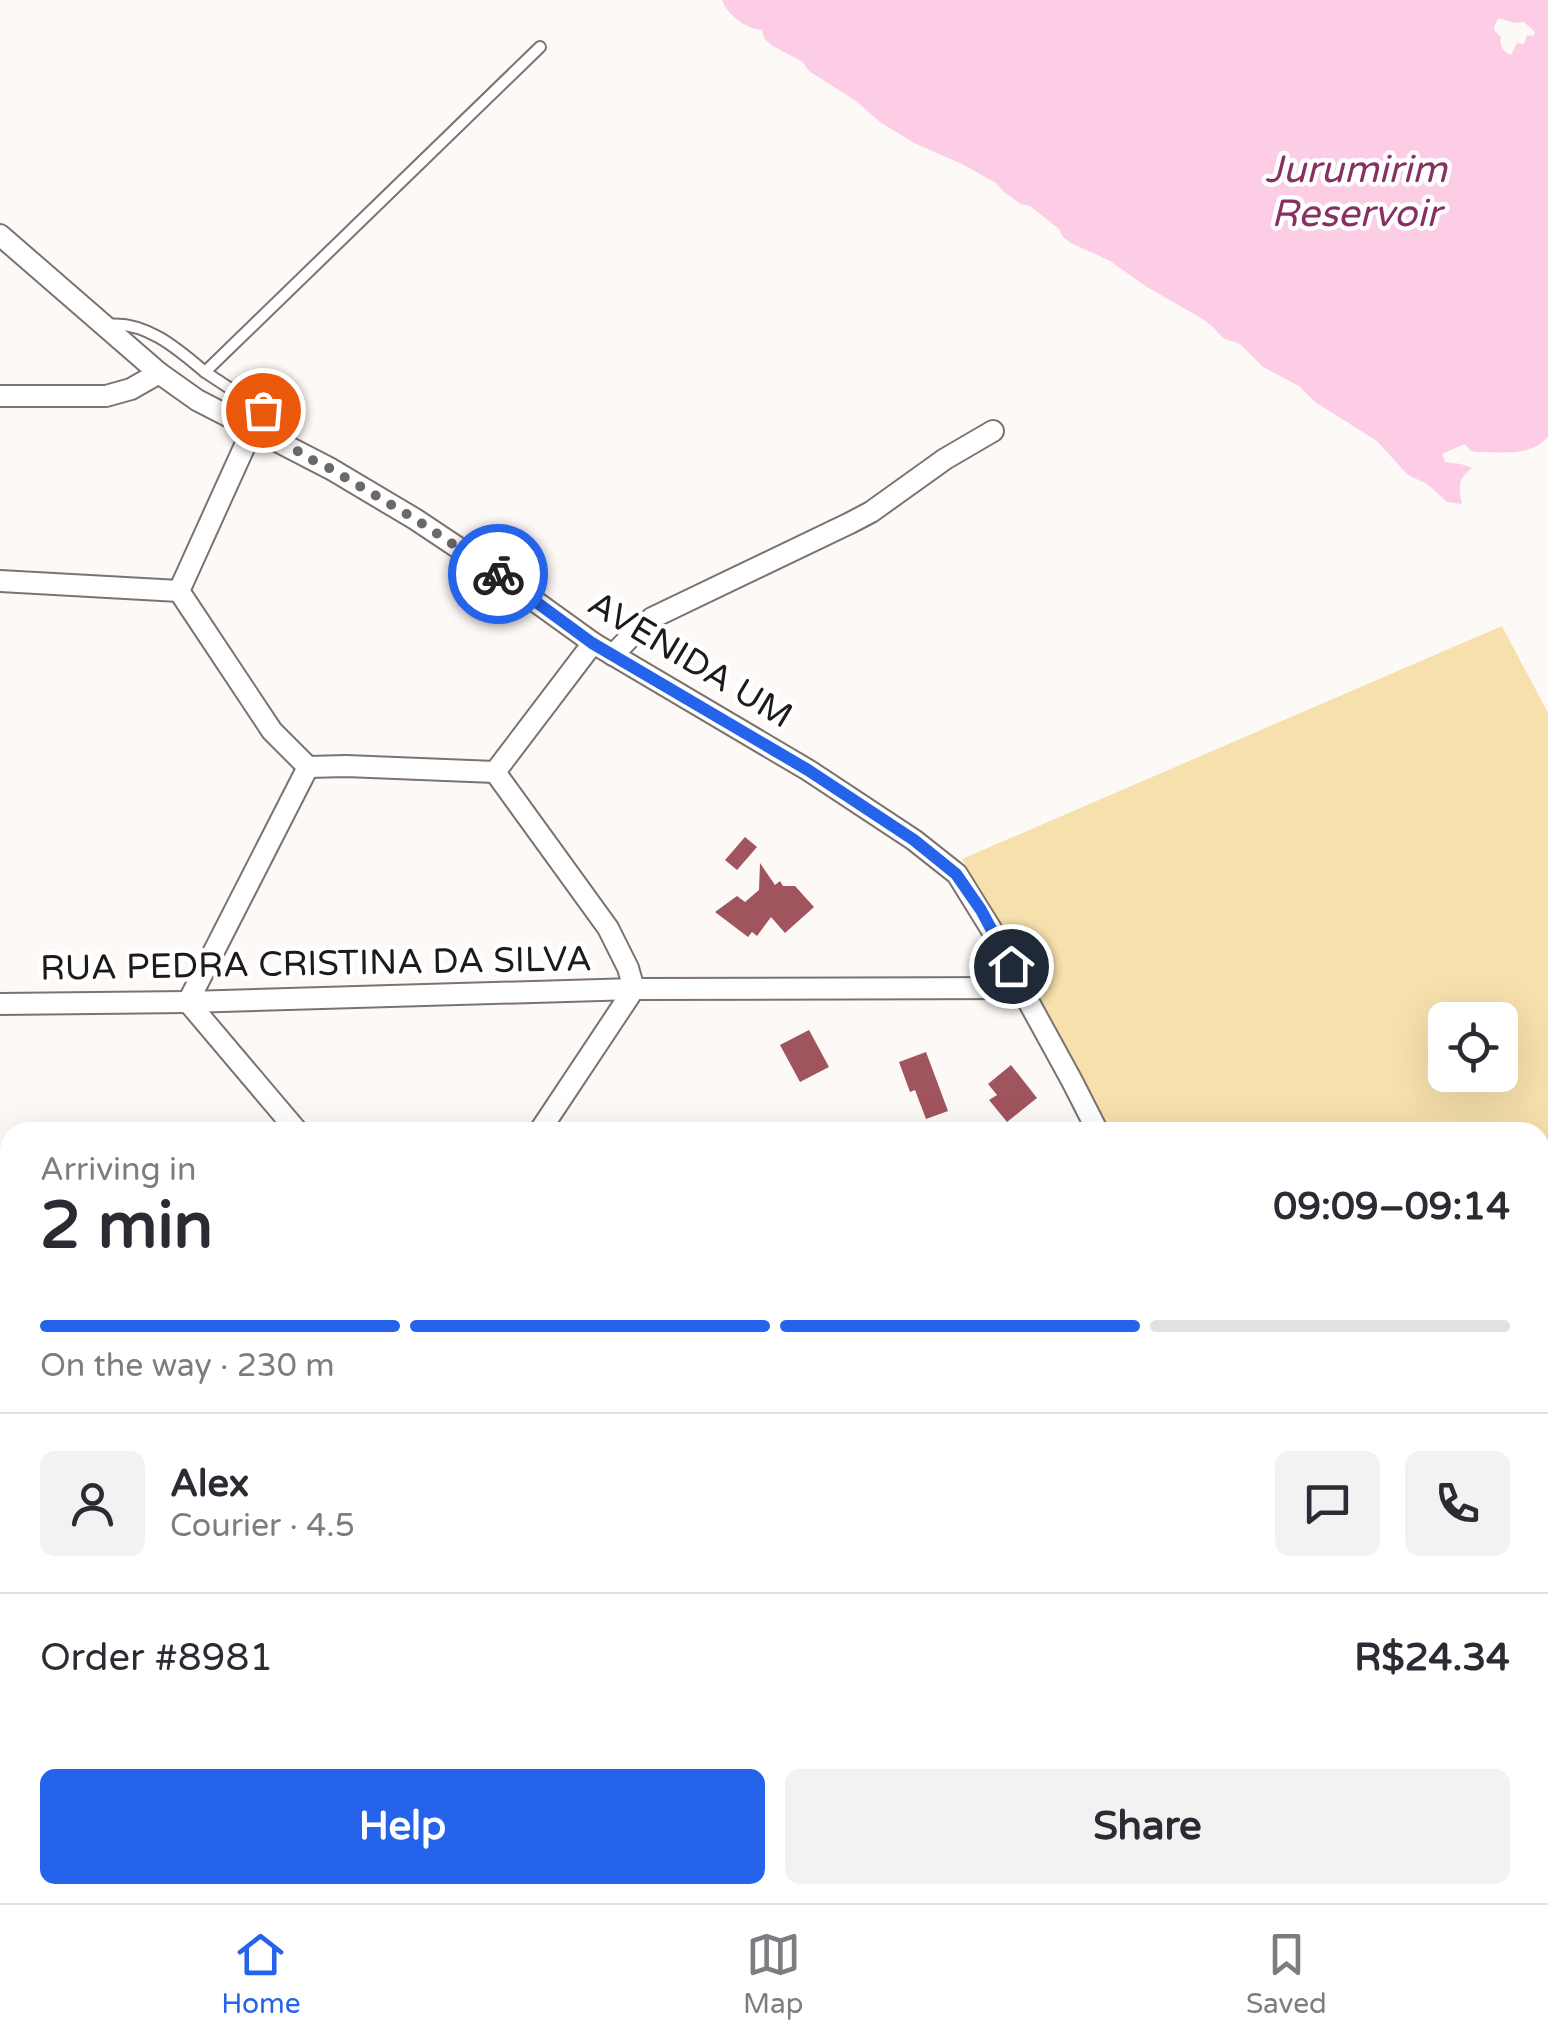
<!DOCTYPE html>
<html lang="en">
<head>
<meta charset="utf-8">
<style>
	:root { --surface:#fff; --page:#f2f2f3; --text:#2b2b33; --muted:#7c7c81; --line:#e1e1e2; --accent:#2563eb }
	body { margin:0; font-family:"Varela Round",sans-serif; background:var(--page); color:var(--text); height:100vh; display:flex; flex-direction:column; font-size:38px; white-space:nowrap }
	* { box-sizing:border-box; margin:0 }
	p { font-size:32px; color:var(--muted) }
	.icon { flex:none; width:55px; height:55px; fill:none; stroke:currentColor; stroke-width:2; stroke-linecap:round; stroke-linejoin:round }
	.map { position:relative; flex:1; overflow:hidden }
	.sheet { position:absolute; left:0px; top:1122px; width:1550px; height:782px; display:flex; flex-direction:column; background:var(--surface); border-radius:30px 30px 0 0; box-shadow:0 10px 40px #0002 }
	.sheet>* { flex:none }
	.fabs { position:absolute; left:1428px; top:1002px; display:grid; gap:20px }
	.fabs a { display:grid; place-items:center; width:90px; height:90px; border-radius:15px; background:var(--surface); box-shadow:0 10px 40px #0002; font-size:50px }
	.pin { position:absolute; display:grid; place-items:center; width:85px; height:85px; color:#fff; margin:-42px; border:5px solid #fff; border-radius:50%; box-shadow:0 2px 10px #0007 }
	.courier { position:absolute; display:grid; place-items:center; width:100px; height:100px; margin:-50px; border:8px solid #2563eb; border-radius:50%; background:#fff; color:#222; box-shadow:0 2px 12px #0007 }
	.overview em { font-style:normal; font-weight:800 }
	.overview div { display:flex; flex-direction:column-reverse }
	.overview { display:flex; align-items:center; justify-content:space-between; height:170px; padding:0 40px }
	h1 { font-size:65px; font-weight:800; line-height:75px }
	.bar { display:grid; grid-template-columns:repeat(4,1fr); gap:15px 10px; align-content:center; height:120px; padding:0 40px }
	.bar i { height:12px; border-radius:8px; background:var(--line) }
	.bar .on { background:var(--accent) }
	.bar p { grid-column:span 4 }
	.line { display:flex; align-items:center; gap:25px; padding:0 40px; border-top:2px solid var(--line) }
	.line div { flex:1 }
	.round { display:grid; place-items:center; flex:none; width:105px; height:105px; border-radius:15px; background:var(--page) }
	.button { display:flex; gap:20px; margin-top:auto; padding:20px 40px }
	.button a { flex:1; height:115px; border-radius:15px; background:var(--accent); color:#fff; font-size:40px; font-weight:800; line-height:115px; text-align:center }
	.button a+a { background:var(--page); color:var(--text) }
	.tabs { display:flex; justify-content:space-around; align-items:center; height:140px; border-top:2px solid var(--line); background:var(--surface); font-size:28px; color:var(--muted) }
	.tabs a { display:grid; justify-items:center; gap:5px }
	.tabs .on { color:var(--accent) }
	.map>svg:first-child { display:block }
</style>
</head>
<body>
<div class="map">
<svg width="1548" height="1903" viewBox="0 0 1548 1903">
	<rect width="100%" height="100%" fill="#fdf9f7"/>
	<path fill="#f6e0ac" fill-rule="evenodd" d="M1502 626 1548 713V1903H1408L1406 1895H1540V1132H1110L991 906 962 859ZM1445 1020H1500V1075H1445Z"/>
	<g fill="#dcbe73">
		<path d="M1540 1492H1548V1609L1540 1611Z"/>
		<path d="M1548 1659V1872L1540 1871V1660Z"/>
	</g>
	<path fill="#fccde4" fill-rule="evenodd" d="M722 0H1548V437C1529 457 1504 452 1478 452L1471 451 1465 444 1442 454 1445 462 1461 464 1472 468C1458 478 1458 487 1462 504L1447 502 1427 484 1408 475 1377 441 1315 402 1299 386 1263 367 1240 344 1223 338 1212 326 1201 318 1147 287 1110 261 1071 243 1063 237 1059 229 1030 206 1021 204 1004 192 996 183 962 164 914 143 880 122 856 101 809 71 803 62 771 45 764 38 762 30C746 29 727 15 722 0ZM1499 18 1514 23 1524 22 1535 32 1533 36 1527 35 1524 44 1517 43 1511 55C1503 52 1499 46 1501 37L1494 30 1495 24Z"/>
	<g fill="#a0545e">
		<path d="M745 837 757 847 737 870 725 860Z"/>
		<path d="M760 863 775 885 780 881 783 886H795L814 907 785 933 771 917 757 936 752 932 748 937 715 912 737 896 745 902 759 890Z"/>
		<path d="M809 1030 829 1067 800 1082 780 1045Z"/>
		<path d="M926 1052 948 1111 926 1119 915 1090 910 1092 899 1062Z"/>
		<path d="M1011 1065 1037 1098 1007 1122 989 1100 997 1095 988 1084Z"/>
	</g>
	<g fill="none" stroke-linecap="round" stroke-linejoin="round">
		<defs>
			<g id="lane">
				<path d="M107 325C145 320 178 349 205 372L540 47"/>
				<path d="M205 372 263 410 292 444"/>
			</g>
			<g id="street">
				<path d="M0 235 159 373 197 400 331 469 415 519 493 571 593 643 808 770 914 840 957 874 1001 945 1021 988 1072 1081 1098 1132"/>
				<path d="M0 396H106L131 389 159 373"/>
				<path d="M0 581 179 591"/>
				<path d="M179 591 272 731 308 767 346 766 495 772"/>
				<path d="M179 591 252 430"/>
				<path d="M613 655 637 630 652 618 850 523 871 512 945 459 993 431"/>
				<path d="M495 772 608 928 628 968 634 989"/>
				<path d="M495 772 593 643"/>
				<path d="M0 1004 188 1002 634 989 1021 988"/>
				<path d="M298 1132 188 1002 308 767"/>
				<path d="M539 1132 634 989"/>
				<path d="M0 1405 10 1406"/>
				<path d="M0 1617 10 1615"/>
				<path d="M0 1668 10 1684"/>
				<path d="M0 1891 10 1885"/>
				<path d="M147 1895 152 1903"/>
				<path d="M281 1895 284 1903"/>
				<path d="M934 1895 939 1903"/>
				<path d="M1398 1895 1401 1903"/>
				<path d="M606 1903 610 1895"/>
				<path d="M1256 1903 1260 1895"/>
			</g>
		</defs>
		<use href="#lane" stroke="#7c726f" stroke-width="14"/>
		<use href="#street" stroke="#7c726f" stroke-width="24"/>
		<use href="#lane" stroke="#fff" stroke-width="10"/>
		<use href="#street" stroke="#fff" stroke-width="20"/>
	</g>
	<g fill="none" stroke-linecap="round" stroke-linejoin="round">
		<path stroke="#6c6867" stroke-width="10" stroke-dasharray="0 18" d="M263 410 275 422 300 454 331 469 415 519 498 574"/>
		<path stroke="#2563eb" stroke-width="12" d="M498 574 592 643 808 770 914 840 956 874 981 910 1011 966"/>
	</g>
	<g text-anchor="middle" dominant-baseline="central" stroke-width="9" stroke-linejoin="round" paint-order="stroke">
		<g font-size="35" fill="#1e1a19" stroke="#fff">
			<text transform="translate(690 660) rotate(31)">AVENIDA UM</text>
			<text transform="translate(316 964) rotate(-1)">RUA PEDRA CRISTINA DA SILVA</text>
		</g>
		<g font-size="38" font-style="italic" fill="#873163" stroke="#fff">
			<text x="1356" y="170">Jurumirim<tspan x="1356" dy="44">Reservoir</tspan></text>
		</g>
	</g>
</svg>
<div class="fabs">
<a><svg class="icon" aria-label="locate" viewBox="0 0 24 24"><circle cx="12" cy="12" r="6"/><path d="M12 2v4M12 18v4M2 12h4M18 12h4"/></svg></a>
</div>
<div class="pin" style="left:263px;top:410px;background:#ea580c"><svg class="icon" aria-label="bag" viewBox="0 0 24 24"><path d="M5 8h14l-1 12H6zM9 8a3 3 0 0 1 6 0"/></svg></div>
<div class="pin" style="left:1011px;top:966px;background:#1f2937"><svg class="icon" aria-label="home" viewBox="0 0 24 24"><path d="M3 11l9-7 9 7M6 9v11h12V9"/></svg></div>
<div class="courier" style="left:498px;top:574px"><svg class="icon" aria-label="bike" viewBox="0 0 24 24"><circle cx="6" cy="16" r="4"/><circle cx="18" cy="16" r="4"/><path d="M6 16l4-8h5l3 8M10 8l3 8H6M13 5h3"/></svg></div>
<section class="sheet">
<div class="overview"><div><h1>2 min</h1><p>Arriving in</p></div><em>09:09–09:14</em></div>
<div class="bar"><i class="on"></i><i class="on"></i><i class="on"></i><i></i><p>On the way · 230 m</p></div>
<div class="line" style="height:180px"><a class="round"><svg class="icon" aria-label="person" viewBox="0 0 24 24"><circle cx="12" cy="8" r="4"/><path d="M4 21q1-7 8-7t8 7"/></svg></a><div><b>Alex</b><p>Courier · 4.5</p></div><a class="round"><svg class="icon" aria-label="chat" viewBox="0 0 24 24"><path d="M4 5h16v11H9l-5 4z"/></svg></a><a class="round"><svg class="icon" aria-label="phone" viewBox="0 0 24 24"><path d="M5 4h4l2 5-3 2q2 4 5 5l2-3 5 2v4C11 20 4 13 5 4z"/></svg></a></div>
<div class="line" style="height:130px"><div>Order #8981</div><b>R$24.34</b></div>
<div class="button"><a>Help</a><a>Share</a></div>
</section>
</div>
<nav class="tabs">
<a class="on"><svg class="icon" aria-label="home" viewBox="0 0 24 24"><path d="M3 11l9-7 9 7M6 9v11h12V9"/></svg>Home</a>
<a><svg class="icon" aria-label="map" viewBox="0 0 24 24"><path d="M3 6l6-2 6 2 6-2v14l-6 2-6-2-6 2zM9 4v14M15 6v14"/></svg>Map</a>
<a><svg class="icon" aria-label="saved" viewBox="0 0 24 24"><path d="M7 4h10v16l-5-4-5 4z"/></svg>Saved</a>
</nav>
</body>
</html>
